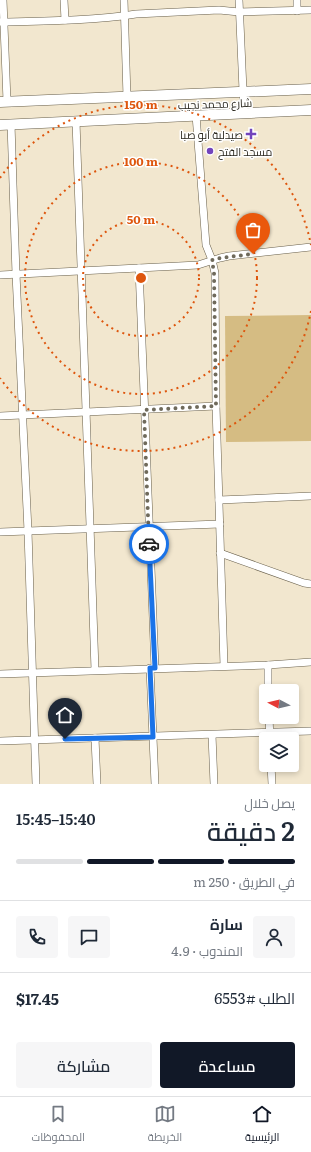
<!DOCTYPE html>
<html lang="ar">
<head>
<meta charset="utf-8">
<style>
	:root { --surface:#fff; --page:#f6f6f7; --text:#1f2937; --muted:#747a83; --line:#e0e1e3; --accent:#111827 }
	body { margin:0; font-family:Literata,Cairo,serif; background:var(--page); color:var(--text); direction:rtl; height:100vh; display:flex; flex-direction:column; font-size:15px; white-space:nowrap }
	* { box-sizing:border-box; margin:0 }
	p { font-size:13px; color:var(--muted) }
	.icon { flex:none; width:22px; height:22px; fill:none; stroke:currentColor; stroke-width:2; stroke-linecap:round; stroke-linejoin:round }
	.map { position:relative; height:784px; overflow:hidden; direction:ltr }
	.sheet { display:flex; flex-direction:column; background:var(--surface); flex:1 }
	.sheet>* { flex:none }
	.needle { width:26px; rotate:277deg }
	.tools { position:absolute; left:259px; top:684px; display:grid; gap:8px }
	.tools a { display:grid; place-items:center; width:40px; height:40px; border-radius:4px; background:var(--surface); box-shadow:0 2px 6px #0003; font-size:20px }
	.pin { position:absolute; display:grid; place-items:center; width:34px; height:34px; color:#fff; margin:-41px -17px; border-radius:50% 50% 50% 0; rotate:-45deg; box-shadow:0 0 4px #0007 }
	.pin .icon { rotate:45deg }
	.courier { position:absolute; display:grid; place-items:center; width:40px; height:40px; margin:-20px; border:3px solid #1a73e8; border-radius:50%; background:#fff; color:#222; box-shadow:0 1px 5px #0007 }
	.overview em { font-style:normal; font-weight:600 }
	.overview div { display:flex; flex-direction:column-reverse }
	.overview { display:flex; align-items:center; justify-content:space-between; height:68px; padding:0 16px }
	h1 { font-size:26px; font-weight:600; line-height:30px }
	.bar { display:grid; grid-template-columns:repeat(4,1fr); gap:6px 4px; align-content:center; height:48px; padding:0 16px }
	.bar i { height:5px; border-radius:3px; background:var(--line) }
	.bar .on { background:var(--accent) }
	.bar p { grid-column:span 4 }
	.line { display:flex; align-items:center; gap:10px; padding:0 16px; border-top:1px solid var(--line) }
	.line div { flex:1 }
	.round { display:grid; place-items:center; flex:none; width:42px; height:42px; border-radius:4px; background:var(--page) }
	.primary-button { display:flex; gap:8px; margin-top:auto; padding:8px 16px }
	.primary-button a { flex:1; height:46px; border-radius:4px; background:var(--accent); color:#fff; font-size:16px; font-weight:600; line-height:46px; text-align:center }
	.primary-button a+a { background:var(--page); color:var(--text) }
	.tabs { display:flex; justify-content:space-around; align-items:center; height:56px; border-top:1px solid var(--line); background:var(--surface); font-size:11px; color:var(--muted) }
	.tabs a { display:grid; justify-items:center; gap:2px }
	.tabs .on { color:var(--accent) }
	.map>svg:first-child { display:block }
</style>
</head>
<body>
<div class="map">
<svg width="311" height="784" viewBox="0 0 311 784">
	<rect width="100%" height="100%" fill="#f2e7cf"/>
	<path fill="#d5bc83" d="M311 315V441L226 442 225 316Z"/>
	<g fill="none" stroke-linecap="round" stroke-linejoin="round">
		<defs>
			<g id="street">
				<path d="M3 0 7 101"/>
				<path d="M64 0 65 20"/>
				<path d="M124 0 127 97"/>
				<path d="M239 0 244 113"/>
				<path d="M297 0V11"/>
				<path d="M0 22C45 21 91 21 136 14L219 10 239 12 311 10"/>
				<path d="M196 115 206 245 212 260 215 273 216 406 224 666"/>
				<path d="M76 121 95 670"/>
				<path d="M11 124 16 274 28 531 36 784"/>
				<path d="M139 268 155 668"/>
				<path d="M0 275 198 265 220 258 229 256 311 247"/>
				<path d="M0 416 216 406"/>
				<path d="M219 500 311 496"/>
				<path d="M0 532 220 524"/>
				<path d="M220 553 304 583 311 584"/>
				<path d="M268 665V691"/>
				<path d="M150 668 155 784"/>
				<path d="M0 674 268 665 311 662"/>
				<path d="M269 717 270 739"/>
				<path d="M212 735 214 784"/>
				<path d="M95 738 97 784"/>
				<path d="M0 741 311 731"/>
				<path d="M271 765 272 784"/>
			</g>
			<g id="secondary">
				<path d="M0 102 311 89"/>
				<path d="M0 125 311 110"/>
			</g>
		</defs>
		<use href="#street" stroke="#685f4a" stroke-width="8"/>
		<use href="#secondary" stroke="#685f4a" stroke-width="11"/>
		<use href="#street" stroke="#fff" stroke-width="7"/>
		<use href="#secondary" stroke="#fff" stroke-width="10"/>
	</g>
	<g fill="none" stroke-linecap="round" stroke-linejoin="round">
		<path stroke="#6f6a5b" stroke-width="4" stroke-dasharray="0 7.2" d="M149 544 144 410 216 406 214 273 212 260 220 258 253 254"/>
		<path stroke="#1a73e8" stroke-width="5" d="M65 739 153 737 150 668H155L149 544"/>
	</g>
	<g fill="none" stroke="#de560d" stroke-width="2" stroke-dasharray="2 4">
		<circle cx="141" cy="278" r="58"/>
		<circle cx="141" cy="278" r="116"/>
		<path d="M311 311A173 173 0 0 1 0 378M0 178A173 173 0 0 1 311 245"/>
	</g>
	<g fill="#7244bc" stroke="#fff" stroke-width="1.5">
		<path d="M249 128h4v4h4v4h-4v4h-4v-4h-4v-4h4z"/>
		<circle cx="210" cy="151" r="4"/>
	</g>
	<g text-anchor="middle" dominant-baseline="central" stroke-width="3" stroke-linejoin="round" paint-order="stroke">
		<g font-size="11" fill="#29261d" stroke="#fff">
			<text transform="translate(215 103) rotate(-2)">شارع محمد نجيب</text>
		</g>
		<g font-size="11" fill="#29261d" stroke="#fff" text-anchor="end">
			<text x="243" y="134">صيدلية أبو صبا</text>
			<text x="218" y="151" text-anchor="start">مسجد الفتح</text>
		</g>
	</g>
	<circle cx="141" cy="278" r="6" fill="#de560d" stroke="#fff" stroke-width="2"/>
	<g font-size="12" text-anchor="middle" font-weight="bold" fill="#de560d" stroke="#fff" stroke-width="3" stroke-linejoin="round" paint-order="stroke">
		<text x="141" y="109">150 m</text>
		<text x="141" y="166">100 m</text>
		<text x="141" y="224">50 m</text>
	</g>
</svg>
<div class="tools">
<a><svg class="needle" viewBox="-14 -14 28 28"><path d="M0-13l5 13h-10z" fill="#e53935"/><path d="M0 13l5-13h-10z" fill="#747a83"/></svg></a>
<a><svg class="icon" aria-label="layers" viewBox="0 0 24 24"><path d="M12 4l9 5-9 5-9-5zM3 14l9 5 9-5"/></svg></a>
</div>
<div class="pin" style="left:253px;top:254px;background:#ea580c"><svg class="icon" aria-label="bag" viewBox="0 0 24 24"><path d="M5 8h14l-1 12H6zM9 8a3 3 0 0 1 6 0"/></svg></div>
<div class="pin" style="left:65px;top:739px;background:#1f2937"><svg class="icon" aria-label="home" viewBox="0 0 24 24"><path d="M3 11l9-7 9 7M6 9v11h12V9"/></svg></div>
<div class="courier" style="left:149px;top:544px"><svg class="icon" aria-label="car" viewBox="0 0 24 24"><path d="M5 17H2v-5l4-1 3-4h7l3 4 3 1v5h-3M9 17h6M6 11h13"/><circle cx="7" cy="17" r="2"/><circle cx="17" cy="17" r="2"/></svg></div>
</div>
<section class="sheet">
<div class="overview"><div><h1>2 دقيقة</h1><p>يصل خلال</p></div><em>15:40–15:45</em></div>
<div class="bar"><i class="on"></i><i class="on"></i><i class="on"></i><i></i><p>في الطريق · 250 m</p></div>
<div class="line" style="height:72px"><a class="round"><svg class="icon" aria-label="person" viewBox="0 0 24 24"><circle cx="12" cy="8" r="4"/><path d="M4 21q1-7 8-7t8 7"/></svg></a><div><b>سارة</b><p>المندوب · 4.9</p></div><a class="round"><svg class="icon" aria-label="chat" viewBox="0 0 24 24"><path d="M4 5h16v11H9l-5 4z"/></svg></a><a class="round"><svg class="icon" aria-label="phone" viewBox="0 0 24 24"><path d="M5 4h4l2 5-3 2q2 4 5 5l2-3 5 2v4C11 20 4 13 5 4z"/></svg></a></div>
<div class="line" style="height:52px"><div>الطلب #6553</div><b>$17.45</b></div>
<div class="primary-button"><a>مساعدة</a><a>مشاركة</a></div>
</section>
<nav class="tabs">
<a class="on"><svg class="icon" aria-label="home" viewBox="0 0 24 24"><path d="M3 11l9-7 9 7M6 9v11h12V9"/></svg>الرئيسية</a>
<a><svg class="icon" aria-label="map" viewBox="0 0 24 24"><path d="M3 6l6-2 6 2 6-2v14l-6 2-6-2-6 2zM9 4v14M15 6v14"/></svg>الخريطة</a>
<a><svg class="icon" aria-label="saved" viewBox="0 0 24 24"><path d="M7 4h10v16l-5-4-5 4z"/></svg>المحفوظات</a>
</nav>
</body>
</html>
